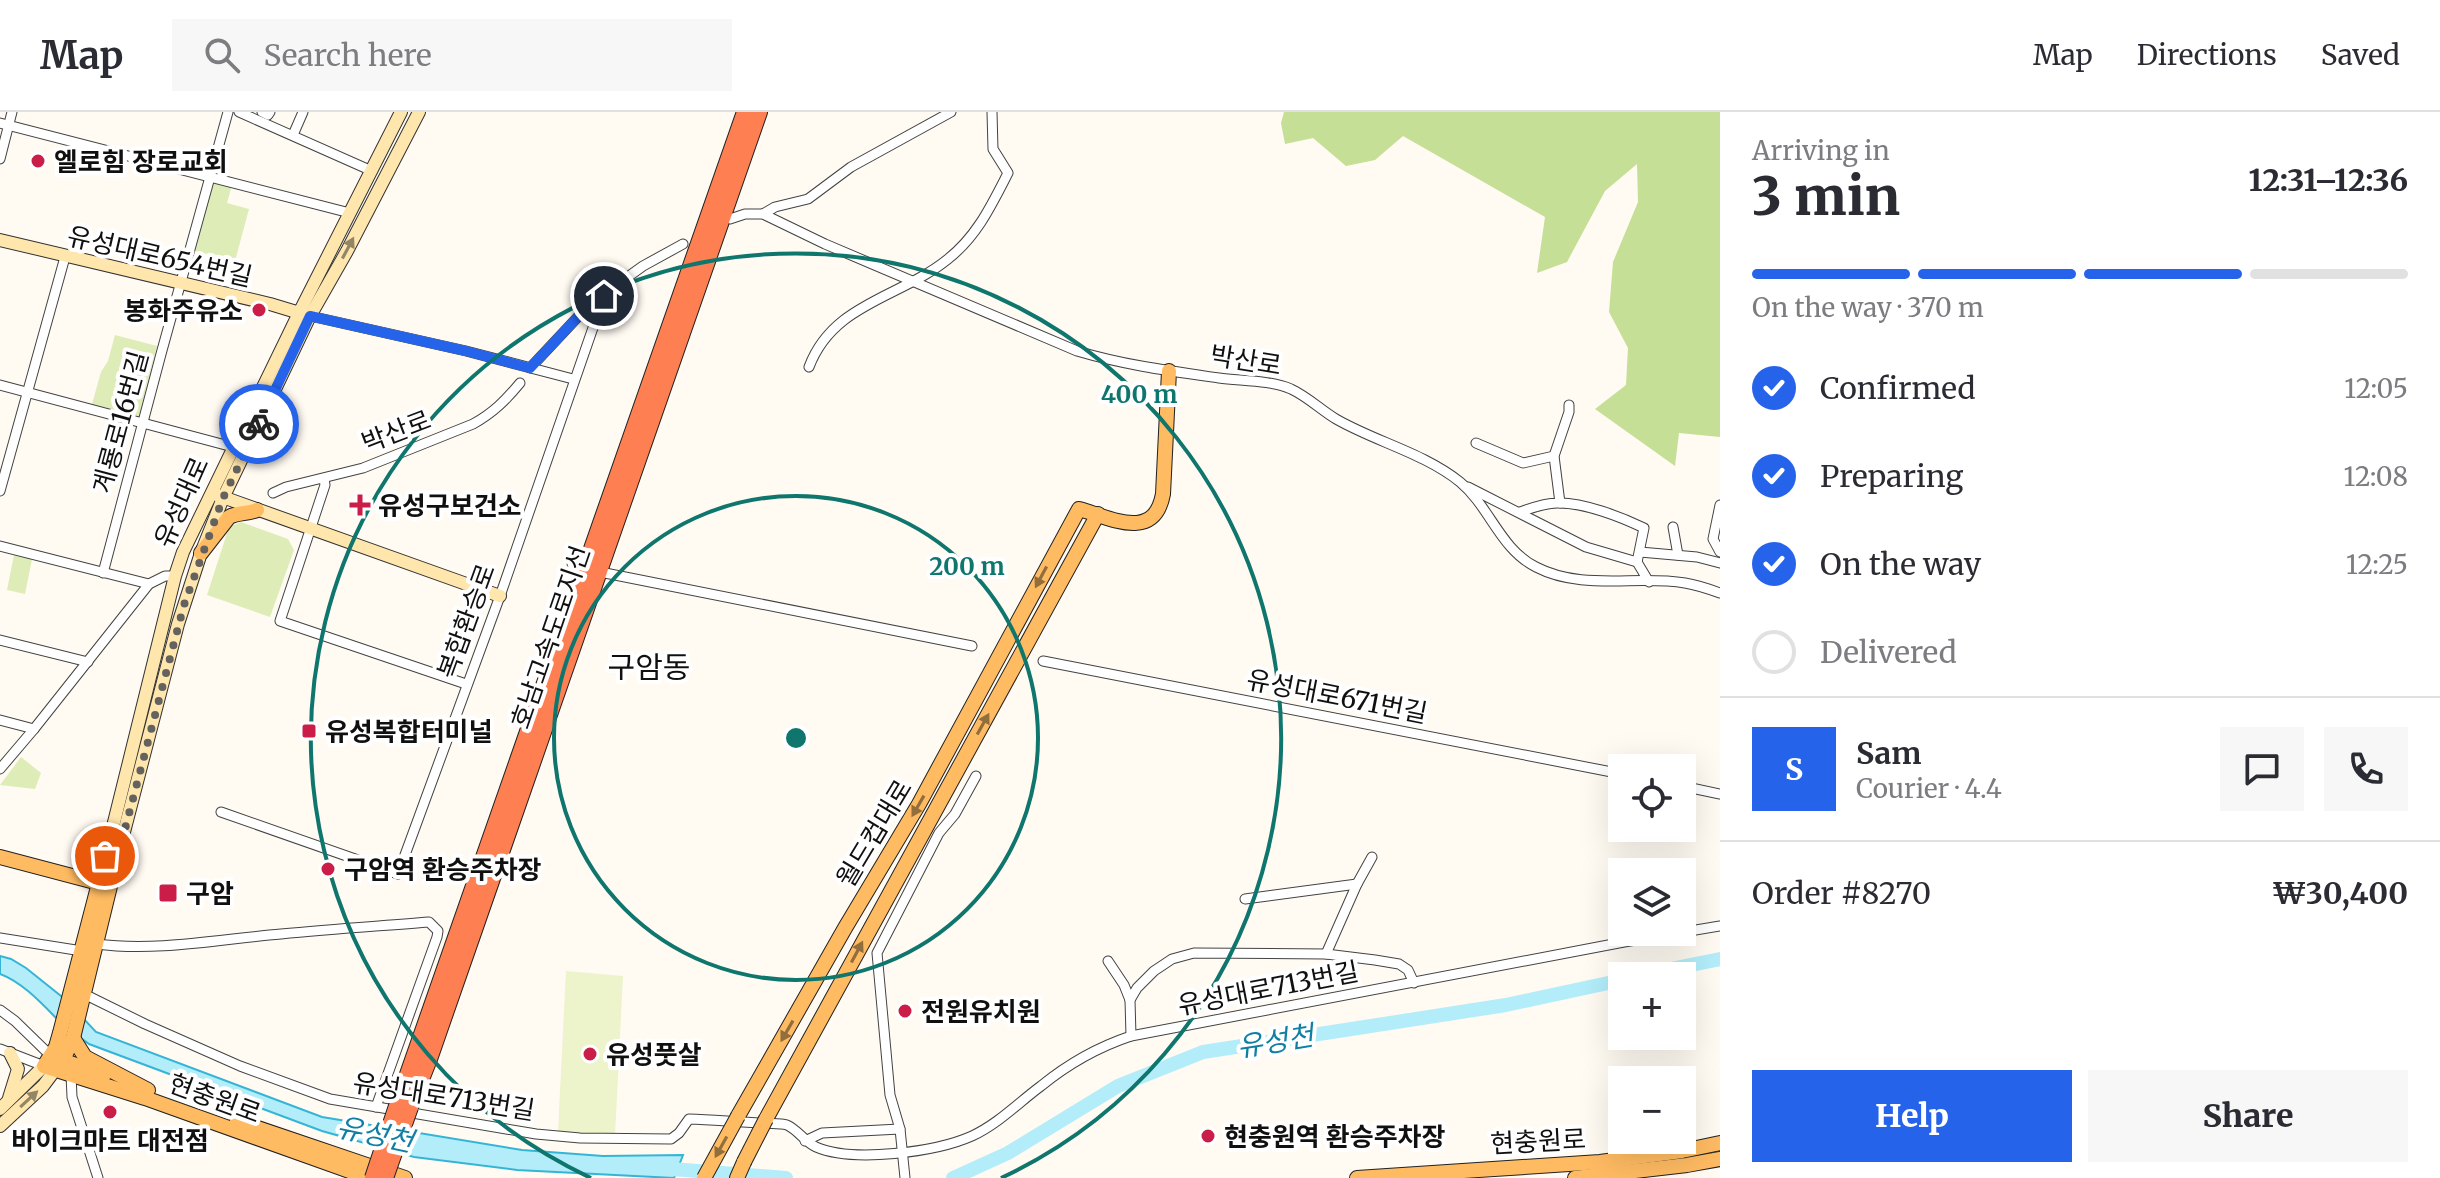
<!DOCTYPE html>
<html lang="en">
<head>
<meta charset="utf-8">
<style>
	:root { --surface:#fff; --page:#f7f7f7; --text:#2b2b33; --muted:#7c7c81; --line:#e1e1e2; --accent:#2563eb }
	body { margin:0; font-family:Merriweather,"Noto Sans KR",serif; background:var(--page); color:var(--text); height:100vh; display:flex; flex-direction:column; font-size:30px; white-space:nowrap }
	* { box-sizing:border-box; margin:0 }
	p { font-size:26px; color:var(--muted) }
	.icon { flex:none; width:44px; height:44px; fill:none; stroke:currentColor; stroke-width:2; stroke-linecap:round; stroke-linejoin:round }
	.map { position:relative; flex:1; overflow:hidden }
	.panel { display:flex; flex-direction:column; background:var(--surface); width:720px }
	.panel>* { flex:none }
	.tools { position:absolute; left:1608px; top:642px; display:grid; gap:16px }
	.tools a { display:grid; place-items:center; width:88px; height:88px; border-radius:0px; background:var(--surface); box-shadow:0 8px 32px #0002; font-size:40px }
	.pin { position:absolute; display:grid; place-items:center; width:68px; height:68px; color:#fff; margin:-34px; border:4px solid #fff; border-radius:50%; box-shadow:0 2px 8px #0007 }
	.courier { position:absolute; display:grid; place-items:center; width:80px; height:80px; margin:-40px; border:6px solid #2563eb; border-radius:50%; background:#fff; color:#222; box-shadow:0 2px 10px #0007 }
	.summary em { font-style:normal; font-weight:800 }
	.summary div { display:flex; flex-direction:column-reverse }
	.summary { display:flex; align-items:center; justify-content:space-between; height:136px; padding:0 32px }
	h1 { font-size:52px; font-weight:800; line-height:60px }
	.bar { display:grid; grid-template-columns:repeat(4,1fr); gap:12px 8px; align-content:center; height:96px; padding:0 32px }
	.bar i { height:10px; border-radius:6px; background:var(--line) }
	.bar .selected { background:var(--accent) }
	.bar p { grid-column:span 4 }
	.line { display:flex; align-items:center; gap:20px; padding:0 32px; border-top:2px solid var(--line) }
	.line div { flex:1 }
	.round { display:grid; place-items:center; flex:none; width:84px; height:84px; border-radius:0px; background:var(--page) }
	ol { padding:0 32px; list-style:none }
	li { display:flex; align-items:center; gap:24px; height:88px }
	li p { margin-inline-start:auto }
	li .icon { padding:8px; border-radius:50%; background:var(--accent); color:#fff; stroke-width:4 }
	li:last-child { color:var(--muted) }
	li i { width:44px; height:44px; border:4px solid var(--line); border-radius:50% }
	.button { display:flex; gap:16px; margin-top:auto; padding:16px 32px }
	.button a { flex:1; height:92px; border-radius:0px; background:var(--accent); color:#fff; font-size:32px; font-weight:800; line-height:92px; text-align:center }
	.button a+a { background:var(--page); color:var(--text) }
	header { display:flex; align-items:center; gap:48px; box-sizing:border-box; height:112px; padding:0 40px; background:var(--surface); border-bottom:2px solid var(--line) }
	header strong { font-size:38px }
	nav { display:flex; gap:44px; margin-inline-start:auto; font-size:28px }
	.search { width:560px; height:72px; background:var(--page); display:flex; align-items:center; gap:20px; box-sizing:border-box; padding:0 28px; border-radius:0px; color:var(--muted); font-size:30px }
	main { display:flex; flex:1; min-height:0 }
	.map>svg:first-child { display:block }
</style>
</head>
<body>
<header>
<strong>Map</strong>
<div class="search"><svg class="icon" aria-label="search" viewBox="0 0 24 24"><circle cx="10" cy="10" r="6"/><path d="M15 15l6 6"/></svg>Search here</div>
<nav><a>Map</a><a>Directions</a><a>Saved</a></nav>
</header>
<main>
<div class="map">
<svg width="1720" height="1066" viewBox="0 0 1720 1066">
	<rect width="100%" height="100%" fill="#fffaf2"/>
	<g fill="#deedb8">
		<path d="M214 68 232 73 227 91 249 97 235 149 195 139Z"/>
		<path d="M115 223 157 234 139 304 92 292 101 260 108 249Z"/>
		<path d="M241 410 288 427 294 438 270 505 207 483 229 415Z"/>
		<path d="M14 443 32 447 25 482 7 478Z"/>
		<path d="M21 645 41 661 35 677 0 673Z"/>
	</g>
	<path fill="#c5df96" d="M1284 0H1720V325L1679 321 1675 354 1595 297 1626 273 1628 236 1609 200 1613 150 1638 90 1637 52 1605 79 1567 150 1537 161 1545 105 1403 24 1375 48 1346 54 1313 26 1285 32 1281 11Z"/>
	<path fill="#edf3cb" d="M566 859 623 864 615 1023 558 1020Z"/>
	<path fill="#b3edfa" stroke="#35b5d6" stroke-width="2" d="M0 844 11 847 26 856 66 888 96 920 322 1005 522 1038 603 1044 683 1043 674 1066 517 1058 414 1045 322 1019 89 932C80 925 70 920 62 912 44 894 24 871 0 862Z"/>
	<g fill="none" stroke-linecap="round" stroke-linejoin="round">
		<g stroke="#b3edfa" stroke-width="14">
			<path d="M1636 864 1720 847"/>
			<path d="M659 1056 786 1066"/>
			<path d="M953 1066 1008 1041 1118 974 1203 940 1506 893 1622 868"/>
		</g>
		<defs>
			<g id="street">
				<path d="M239 0 372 59"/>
				<path d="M262 0 268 3 270 0"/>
				<path d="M0 11 350 101"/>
				<path d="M293 23 303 0"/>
				<path d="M0 47 12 0"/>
				<path d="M763 102 775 95 808 87 851 55 951 0"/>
				<path d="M730 107 745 102H763L825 132 1077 239C1124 253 1170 259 1219 266 1241 269 1270 268 1291 277 1308 285 1321 298 1336 307 1376 330 1424 341 1460 370 1490 395 1500 437 1536 455 1582 479 1636 463 1685 471 1697 473 1709 477 1720 481"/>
				<path d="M310 204 466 239 573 267"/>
				<path d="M809 255C833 191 900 186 948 147 977 124 991 94 1008 61L993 37 992 0"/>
				<path d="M530 256 590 192 643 154 683 132"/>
				<path d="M0 273 233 335"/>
				<path d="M1476 331 1523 351 1554 344"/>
				<path d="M324 367 325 373 280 509 466 572"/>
				<path d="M1468 375 1586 435 1637 450 1649 470"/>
				<path d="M0 379 65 145"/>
				<path d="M273 381 286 375 363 356 473 312C493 301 506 288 520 271"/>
				<path d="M1560 391 1554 344 1569 300V293"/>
				<path d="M1720 393 1713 427 1720 440"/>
				<path d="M1520 400C1532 396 1544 391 1557 391 1583 390 1621 405 1644 416L1637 450"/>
				<path d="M1673 415 1678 443"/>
				<path d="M0 434 149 472"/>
				<path d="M1640 440 1697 445 1720 451"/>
				<path d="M572 452 578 454"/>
				<path d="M103 461 161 242 228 0"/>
				<path d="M605 461 972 534"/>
				<path d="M0 528 88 550"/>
				<path d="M1043 549 1622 662"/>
				<path d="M0 608 34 617"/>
				<path d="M0 657 34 617 149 472 165 464H175"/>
				<path d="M1682 674 1720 682"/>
				<path d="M221 700 398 762 500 484 604 184"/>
				<path d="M1245 787 1357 772"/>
				<path d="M0 826 82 839"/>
				<path d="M96 832C158 840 220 827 281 822 331 817 380 814 429 810L438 819 437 825 376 995"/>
				<path d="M1326 842 1357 772 1372 745"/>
				<path d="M1108 849 1124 873 1130 888"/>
				<path d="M84 882 145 912 240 954 330 987 536 1022 580 1026 671 1027 679 1021 689 1007C714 1008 738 1010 762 1011 769 1012 780 1011 787 1013 798 1018 805 1030 816 1035 853 1051 936 1040 972 1024 998 1012 1018 991 1041 974 1068 952 1098 935 1131 924L1624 830 1720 814"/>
				<path d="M0 898 15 909 51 944"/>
				<path d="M1131 924 1130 888 1137 876 1154 859 1172 847 1194 841 1326 842 1375 848 1399 852 1408 858 1414 871"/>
				<path d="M0 937 44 954"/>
				<path d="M71 963 72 985 98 1066"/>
				<path d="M805 1029 822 1021 900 1017"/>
				<path d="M905 1066 900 1017 890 983 877 841 939 721 955 702 976 664"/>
			</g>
			<g id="secondary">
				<path d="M0 128 270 192 303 202"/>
				<path d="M217 383 500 484"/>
				<path d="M99 771 175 464 183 440 299 201 401 0"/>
				<path d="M110 774 178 512 201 441 223 386 310 204 347 139 419 0"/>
				<path d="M9 986 18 957 10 941"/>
				<path d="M0 997 44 954"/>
				<path d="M0 1014 43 974 61 950"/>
			</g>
			<g id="primary">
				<path d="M201 441 229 405C238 400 247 402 257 398"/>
				<path d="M0 745 110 774 73 926 63 948"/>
				<path d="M99 771 60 921 56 935 44 954 145 986 369 1066"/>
				<path d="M73 926 85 945 148 978"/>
				<path d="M51 944 104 963"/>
				<path d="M738 1004 845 816 919 692 1079 397C1109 405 1154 431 1163 382L1169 259"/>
				<path d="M766 1007 1098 402"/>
				<path d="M237 1009 405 1066"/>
				<path d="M737 1066 744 1050"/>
				<path d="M1357 1066 1600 1050 1682 1039 1720 1031"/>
				<path d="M1575 1066 1687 1053 1720 1047"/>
			</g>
			<g id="highway">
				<path d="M398 991 745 0"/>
				<path d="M410 995 429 947 759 0"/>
			</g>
		</defs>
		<use href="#street" stroke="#434343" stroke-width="11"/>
		<use href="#secondary" stroke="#323232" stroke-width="14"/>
		<use href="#primary" stroke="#212121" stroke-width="16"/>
		<use href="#highway" stroke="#212121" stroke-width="18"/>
		<use href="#street" stroke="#fff" stroke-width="9"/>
		<use href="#secondary" stroke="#ffe6ad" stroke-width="12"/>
		<use href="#primary" stroke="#ffbb62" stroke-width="14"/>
		<use href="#highway" stroke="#fd7f52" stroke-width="16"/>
		<defs>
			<g id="primary-bridge">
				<path d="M744 1050 766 1007"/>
				<path d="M704 1066 738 1004"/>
			</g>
			<g id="highway-bridge">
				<path d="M373 1066 398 991"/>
				<path d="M385 1066 410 995"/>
			</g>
		</defs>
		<use href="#primary-bridge" stroke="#212121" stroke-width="16" stroke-linecap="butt"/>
		<use href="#highway-bridge" stroke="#212121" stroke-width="18" stroke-linecap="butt"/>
		<use href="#primary-bridge" stroke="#ffbb62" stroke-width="14"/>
		<use href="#highway-bridge" stroke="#fd7f52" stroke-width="16"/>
	</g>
	<defs><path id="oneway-solid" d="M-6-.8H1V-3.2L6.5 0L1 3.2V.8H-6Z" transform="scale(2)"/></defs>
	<g fill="#938666">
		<use href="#oneway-solid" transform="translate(348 136) rotate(-62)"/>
		<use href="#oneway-solid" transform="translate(29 987) rotate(-43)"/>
	</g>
	<g fill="#936e3d">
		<use href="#oneway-solid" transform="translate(1041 465) rotate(118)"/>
		<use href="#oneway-solid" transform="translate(983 612) rotate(-61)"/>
		<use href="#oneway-solid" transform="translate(918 694) rotate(120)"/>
		<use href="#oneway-solid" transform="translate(857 840) rotate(-62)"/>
		<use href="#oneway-solid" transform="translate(787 919) rotate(120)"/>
		<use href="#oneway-solid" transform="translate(721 1035) rotate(119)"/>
	</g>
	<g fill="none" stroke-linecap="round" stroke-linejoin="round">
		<path stroke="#64625f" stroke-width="8" stroke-dasharray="0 14.4" d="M105 744 99 771 110 774 184 493 223 386 259 312"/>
		<path stroke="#2563eb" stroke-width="10" d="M259 312 310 204 466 239 530 256 590 192 604 184"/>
	</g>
	<g fill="none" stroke="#0f766e" stroke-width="4">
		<circle cx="796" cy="626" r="242"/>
		<path d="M591 1066A485 485 0 1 1 1001 1066"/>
	</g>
	<g fill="#ca1d47" stroke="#fff" stroke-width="3">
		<circle cx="38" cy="49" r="8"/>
		<circle cx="259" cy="198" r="8"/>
		<path d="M356 381h8v8h8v8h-8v8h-8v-8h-8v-8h8z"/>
		<rect x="301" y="611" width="16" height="16" rx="4"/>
		<circle cx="328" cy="757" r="8"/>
		<rect x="158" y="771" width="20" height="20" rx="4"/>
		<circle cx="905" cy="899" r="8"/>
		<circle cx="590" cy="942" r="8"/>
		<circle cx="110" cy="1000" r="8"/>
		<circle cx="1208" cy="1024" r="8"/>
	</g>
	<g text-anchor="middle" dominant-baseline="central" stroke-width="8" stroke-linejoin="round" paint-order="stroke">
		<g font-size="26" font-weight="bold" fill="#101010" stroke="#fff" text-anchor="start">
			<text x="54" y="49">엘로힘 장로교회</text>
			<text x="243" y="198" text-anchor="end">봉화주유소</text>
			<text x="378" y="393">유성구보건소</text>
			<text x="325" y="619">유성복합터미널</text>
			<text x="344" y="757">구암역 환승주차장</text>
			<text x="186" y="781">구암</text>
			<text x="921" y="899">전원유치원</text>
			<text x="606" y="942">유성풋살</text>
			<text x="1224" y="1024">현충원역 환승주차장</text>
			<text x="110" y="1028" text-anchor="middle">바이크마트 대전점</text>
		</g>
		<g font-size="26" fill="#101010" stroke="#fff">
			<text transform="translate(160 144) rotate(13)">유성대로654번길</text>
			<text transform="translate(1246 248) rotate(9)">박산로</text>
			<text transform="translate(120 310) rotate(-75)">계룡로16번길</text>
			<text transform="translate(396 319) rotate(-21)">박산로</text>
			<text transform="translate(181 390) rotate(-66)">유성대로</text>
			<text transform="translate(466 509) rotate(-70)">복합환승로</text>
			<text transform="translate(550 525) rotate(-71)">호남고속도로지선</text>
			<text transform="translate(1337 584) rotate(11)">유성대로671번길</text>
			<text transform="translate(874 721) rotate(-59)">월드컵대로</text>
			<text transform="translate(1268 876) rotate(-11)">유성대로713번길</text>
			<text transform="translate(444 984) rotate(9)">유성대로713번길</text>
			<text transform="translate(215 986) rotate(20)">현충원로</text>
			<text transform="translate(1538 1029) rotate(-3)">현충원로</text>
		</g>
		<g font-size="28" font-style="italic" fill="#0f7fa3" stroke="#fff">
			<text transform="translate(1275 929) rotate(-9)">유성천</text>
			<text transform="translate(375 1022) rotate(12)">유성천</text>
		</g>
		<g font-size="30" fill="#101010" stroke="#fff">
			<text x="649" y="555">구암동</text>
		</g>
	</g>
	<circle cx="796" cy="626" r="12" fill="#0f766e" stroke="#fff" stroke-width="4"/>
	<g font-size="24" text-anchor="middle" font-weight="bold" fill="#0f766e" stroke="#fff" stroke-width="8" stroke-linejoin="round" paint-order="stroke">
		<text x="1139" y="291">400 m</text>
		<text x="967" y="463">200 m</text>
	</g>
</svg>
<div class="tools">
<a><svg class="icon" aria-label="locate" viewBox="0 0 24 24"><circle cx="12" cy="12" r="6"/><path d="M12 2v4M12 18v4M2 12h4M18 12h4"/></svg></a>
<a><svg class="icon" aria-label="layers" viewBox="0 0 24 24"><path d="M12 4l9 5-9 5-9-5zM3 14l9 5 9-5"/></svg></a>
<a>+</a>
<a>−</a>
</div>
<div class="pin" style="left:105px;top:744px;background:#ea580c"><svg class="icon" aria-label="bag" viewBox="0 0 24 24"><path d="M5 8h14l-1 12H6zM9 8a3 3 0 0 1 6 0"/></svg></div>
<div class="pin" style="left:604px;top:184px;background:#1f2937"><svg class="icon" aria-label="home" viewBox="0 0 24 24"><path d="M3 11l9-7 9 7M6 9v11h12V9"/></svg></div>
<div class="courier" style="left:259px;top:312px"><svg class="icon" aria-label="bike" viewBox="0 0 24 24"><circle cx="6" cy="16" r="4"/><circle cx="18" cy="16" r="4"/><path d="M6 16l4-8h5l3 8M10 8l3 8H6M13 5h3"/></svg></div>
</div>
<section class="panel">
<div class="summary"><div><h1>3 min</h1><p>Arriving in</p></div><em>12:31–12:36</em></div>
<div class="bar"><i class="selected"></i><i class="selected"></i><i class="selected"></i><i></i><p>On the way · 370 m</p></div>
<ol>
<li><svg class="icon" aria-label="check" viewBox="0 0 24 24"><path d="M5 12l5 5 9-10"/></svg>Confirmed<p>12:05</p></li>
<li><svg class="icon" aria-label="check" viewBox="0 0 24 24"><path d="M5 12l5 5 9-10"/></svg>Preparing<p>12:08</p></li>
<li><svg class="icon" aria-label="check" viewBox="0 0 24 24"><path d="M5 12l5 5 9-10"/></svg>On the way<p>12:25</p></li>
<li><i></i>Delivered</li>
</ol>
<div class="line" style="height:144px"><b class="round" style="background:var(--accent);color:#fff">S</b><div><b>Sam</b><p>Courier · 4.4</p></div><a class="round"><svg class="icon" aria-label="chat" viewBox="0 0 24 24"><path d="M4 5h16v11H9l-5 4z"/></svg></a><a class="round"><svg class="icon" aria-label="phone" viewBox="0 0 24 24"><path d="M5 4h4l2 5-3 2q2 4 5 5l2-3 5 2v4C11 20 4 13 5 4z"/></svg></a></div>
<div class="line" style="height:104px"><div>Order #8270</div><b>₩30,400</b></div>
<div class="button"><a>Help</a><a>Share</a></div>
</section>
</main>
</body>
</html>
